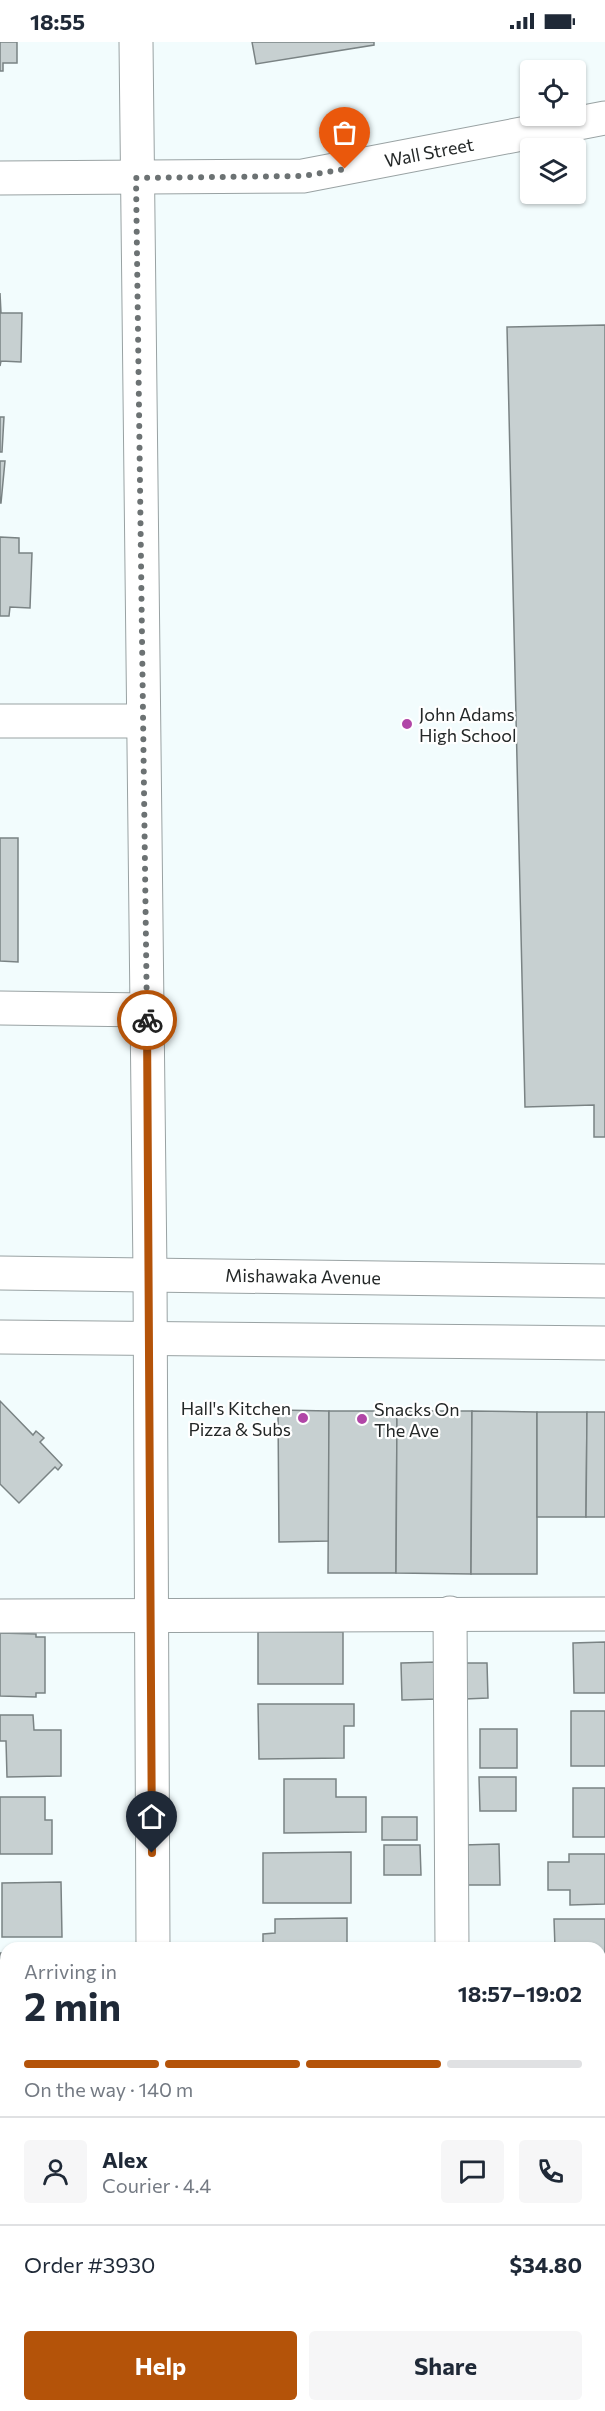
<!DOCTYPE html>
<html lang="en">
<head>
<meta charset="utf-8">
<style>
	:root { --surface:#fff; --page:#f6f6f7; --text:#1f2937; --muted:#747a83; --line:#e0e1e3; --accent:#b45309 }
	body { margin:0; font-family:Commissioner,sans-serif; background:var(--page); color:var(--text); height:100vh; display:flex; flex-direction:column; font-size:22px; white-space:nowrap }
	* { box-sizing:border-box; margin:0 }
	p { font-size:20px; color:var(--muted) }
	.icon { flex:none; width:33px; height:33px; fill:none; stroke:currentColor; stroke-width:2; stroke-linecap:round; stroke-linejoin:round }
	.map { position:relative; flex:1; overflow:hidden }
	.details { position:absolute; left:0px; top:1900px; width:606px; height:470px; display:flex; flex-direction:column; background:var(--surface); border-radius:18px 18px 0 0; box-shadow:0 2px 4px #0004 }
	.details>* { flex:none }
	.fabs { position:absolute; left:520px; top:18px; display:grid; gap:12px }
	.fabs a { display:grid; place-items:center; width:66px; height:66px; border-radius:6px; background:var(--surface); box-shadow:0 2px 4px #0004; font-size:30px }
	.pin { position:absolute; display:grid; place-items:center; width:51px; height:51px; color:#fff; margin:-62px -26px; border-radius:50% 50% 50% 0; rotate:-45deg; box-shadow:0 0 6px #0007 }
	.pin .icon { rotate:45deg }
	.courier { position:absolute; display:grid; place-items:center; width:60px; height:60px; margin:-30px; border:4px solid #b45309; border-radius:50%; background:#fff; color:#222; box-shadow:0 2px 8px #0007 }
	.overview em { font-style:normal; font-weight:700 }
	.overview div { display:flex; flex-direction:column-reverse }
	.overview { display:flex; align-items:center; justify-content:space-between; height:102px; padding:0 24px }
	h1 { font-size:39px; font-weight:700; line-height:45px }
	.bar { display:grid; grid-template-columns:repeat(4,1fr); gap:9px 6px; align-content:center; height:72px; padding:0 24px }
	.bar i { height:8px; border-radius:4px; background:var(--line) }
	.bar .on { background:var(--accent) }
	.bar p { grid-column:span 4 }
	.line { display:flex; align-items:center; gap:15px; padding:0 24px; border-top:2px solid var(--line) }
	.line div { flex:1 }
	.round { display:grid; place-items:center; flex:none; width:63px; height:63px; border-radius:6px; background:var(--page) }
	.cta { display:flex; gap:12px; margin-top:auto; padding:12px 24px }
	.cta a { flex:1; height:69px; border-radius:6px; background:var(--accent); color:#fff; font-size:24px; font-weight:700; line-height:69px; text-align:center }
	.cta a+a { background:var(--page); color:var(--text) }
	.status { display:flex; justify-content:space-between; align-items:center; height:42px; padding:0 30px; background:var(--surface); direction:ltr }
	.status svg { height:16px; fill:currentColor }
	.map>svg:first-child { display:block }
</style>
</head>
<body>
<div class="status"><b>18:55</b><svg viewBox="0 0 49 12"><path d="M0 12V9h3v3zM5 12V6h3v6zM10 12V3h3v9zM15 12V0h3v12zM26 1h20v11H26zM47 4h2v5h-2z"/></svg></div>
<div class="map">
<svg width="605" height="2369" viewBox="0 0 605 2369">
	<rect width="100%" height="100%" fill="#f2fcfd"/>
	<g fill="#c7d0d1" stroke="#7a8384" stroke-width="1.5">
		<path d="M0 0H17V21H3V29H0Z"/>
		<path d="M252 0H374V3L256 22Z"/>
		<path d="M0 251 1 271H22L21 320 1 319 0 324Z"/>
		<path d="M605 283V1095H594V1063L525 1065 507 285Z"/>
		<path d="M0 375H4L2 410H0Z"/>
		<path d="M0 419H5L1 461H0Z"/>
		<path d="M0 495 19 496V511H32L30 566 10 565 9 574H0Z"/>
		<path d="M0 796H18V920L0 919Z"/>
		<path d="M0 1359 33 1393 36 1389 44 1396 40 1400 62 1423 58 1428 55 1425 19 1461 0 1442Z"/>
		<path d="M278 1368 329 1369V1499L279 1500Z"/>
		<path d="M329 1369H397L396 1531H328Z"/>
		<path d="M397 1369H472L471 1532 396 1531Z"/>
		<path d="M472 1369 537 1370V1532H471Z"/>
		<path d="M537 1370H587L586 1475H537Z"/>
		<path d="M587 1370H605V1475H586Z"/>
		<rect x="258" y="1590" width="85" height="52"/>
		<path d="M0 1591 36 1592V1595H45V1651H36V1655L0 1654Z"/>
		<path d="M605 1600V1651H574L573 1601Z"/>
		<path d="M437 1620 438 1657 402 1658 401 1621Z"/>
		<path d="M464 1621H487L488 1656 465 1657Z"/>
		<path d="M258 1662H354V1684H344V1716L259 1717Z"/>
		<rect x="571" y="1669" width="34" height="55"/>
		<path d="M0 1673H33L34 1688H61V1734L7 1735 6 1699H0Z"/>
		<rect x="480" y="1687" width="37" height="39"/>
		<path d="M479 1735H516V1769H480Z"/>
		<path d="M284 1737H336V1755H366V1790L284 1791Z"/>
		<rect x="573" y="1746" width="32" height="49"/>
		<path d="M0 1755H45V1778H52V1812H0Z"/>
		<rect x="382" y="1775" width="35" height="23"/>
		<path d="M499 1802 500 1843H464L463 1803Z"/>
		<path d="M384 1803H420L421 1833H384Z"/>
		<path d="M351 1810V1861H263V1811Z"/>
		<path d="M569 1812H605V1862L570 1863V1848H548V1820H569Z"/>
		<path d="M61 1840 62 1895H2V1841Z"/>
		<path d="M347 1876V1906H263V1892L275 1891V1877Z"/>
		<path d="M554 1877H605V1932H600V1906H555Z"/>
		<rect x="0" y="1911" width="6" height="67"/>
		<path d="M605 1951V2006H600V1952Z"/>
		<rect x="0" y="1996" width="6" height="48"/>
		<rect x="600" y="2027" width="5" height="51"/>
		<rect x="0" y="2080" width="6" height="51"/>
		<rect x="600" y="2096" width="5" height="46"/>
		<rect x="0" y="2152" width="6" height="33"/>
		<rect x="600" y="2163" width="5" height="49"/>
		<rect x="0" y="2298" width="6" height="36"/>
		<rect x="600" y="2313" width="5" height="44"/>
	</g>
	<g fill="none" stroke-linecap="round" stroke-linejoin="round">
		<defs>
			<g id="minor">
				<path d="M136 0 150 1232 153 1906"/>
				<path d="M0 136 303 134 605 76"/>
				<path d="M0 679H143"/>
				<path d="M0 966 147 968"/>
				<path d="M450 1571 452 1906"/>
				<path d="M0 1574 605 1572"/>
				<path d="M0 2252H6"/>
				<path d="M600 2256H605"/>
				<path d="M157 2364V2369"/>
				<path d="M457 2364V2369"/>
			</g>
			<g id="major">
				<path d="M0 1231 605 1239"/>
				<path d="M0 1295 605 1301"/>
			</g>
		</defs>
		<use href="#minor" stroke="#99a2a3" stroke-width="35"/>
		<use href="#major" stroke="#99a2a3" stroke-width="35"/>
		<use href="#minor" stroke="#fff" stroke-width="33"/>
		<use href="#major" stroke="#fff" stroke-width="33"/>
	</g>
	<g fill="none" stroke-linecap="round" stroke-linejoin="round">
		<path stroke="#6c7273" stroke-width="6" stroke-dasharray="0 10.8" d="M147 978 136 136 303 134 345 127"/>
		<path stroke="#b45309" stroke-width="8" d="M147 978 152 1811"/>
	</g>
	<g fill="#b146a7" stroke="#fff" stroke-width="2">
		<circle cx="407" cy="682" r="6"/>
		<circle cx="303" cy="1376" r="6"/>
		<circle cx="362" cy="1377" r="6"/>
	</g>
	<g text-anchor="middle" dominant-baseline="central" stroke-width="4.5" stroke-linejoin="round" paint-order="stroke">
		<g font-size="18" fill="#242828" stroke="#fff">
			<text transform="translate(429 110) rotate(-11)">Wall Street</text>
			<text transform="translate(303 1234) rotate(1)">Mishawaka Avenue</text>
		</g>
		<g font-size="18" fill="#242828" stroke="#fff" text-anchor="start">
			<text x="419" y="672">John Adams<tspan x="419" dy="21">High School</tspan></text>
			<text x="291" y="1366" text-anchor="end">Hall's Kitchen<tspan x="291" dy="21">Pizza &amp; Subs</tspan></text>
			<text x="374" y="1367">Snacks On<tspan x="374" dy="21">The Ave</tspan></text>
		</g>
	</g>
</svg>
<div class="fabs">
<a><svg class="icon" aria-label="locate" viewBox="0 0 24 24"><circle cx="12" cy="12" r="6"/><path d="M12 2v4M12 18v4M2 12h4M18 12h4"/></svg></a>
<a><svg class="icon" aria-label="layers" viewBox="0 0 24 24"><path d="M12 4l9 5-9 5-9-5zM3 14l9 5 9-5"/></svg></a>
</div>
<div class="pin" style="left:345px;top:127px;background:#ea580c"><svg class="icon" aria-label="bag" viewBox="0 0 24 24"><path d="M5 8h14l-1 12H6zM9 8a3 3 0 0 1 6 0"/></svg></div>
<div class="pin" style="left:152px;top:1811px;background:#1f2937"><svg class="icon" aria-label="home" viewBox="0 0 24 24"><path d="M3 11l9-7 9 7M6 9v11h12V9"/></svg></div>
<div class="courier" style="left:147px;top:978px"><svg class="icon" aria-label="bike" viewBox="0 0 24 24"><circle cx="6" cy="16" r="4"/><circle cx="18" cy="16" r="4"/><path d="M6 16l4-8h5l3 8M10 8l3 8H6M13 5h3"/></svg></div>
<section class="details">
<div class="overview"><div><h1>2 min</h1><p>Arriving in</p></div><em>18:57–19:02</em></div>
<div class="bar"><i class="on"></i><i class="on"></i><i class="on"></i><i></i><p>On the way · 140 m</p></div>
<div class="line" style="height:108px"><a class="round"><svg class="icon" aria-label="person" viewBox="0 0 24 24"><circle cx="12" cy="8" r="4"/><path d="M4 21q1-7 8-7t8 7"/></svg></a><div><b>Alex</b><p>Courier · 4.4</p></div><a class="round"><svg class="icon" aria-label="chat" viewBox="0 0 24 24"><path d="M4 5h16v11H9l-5 4z"/></svg></a><a class="round"><svg class="icon" aria-label="phone" viewBox="0 0 24 24"><path d="M5 4h4l2 5-3 2q2 4 5 5l2-3 5 2v4C11 20 4 13 5 4z"/></svg></a></div>
<div class="line" style="height:78px"><div>Order #3930</div><b>$34.80</b></div>
<div class="cta"><a>Help</a><a>Share</a></div>
</section>
</div>
</body>
</html>
